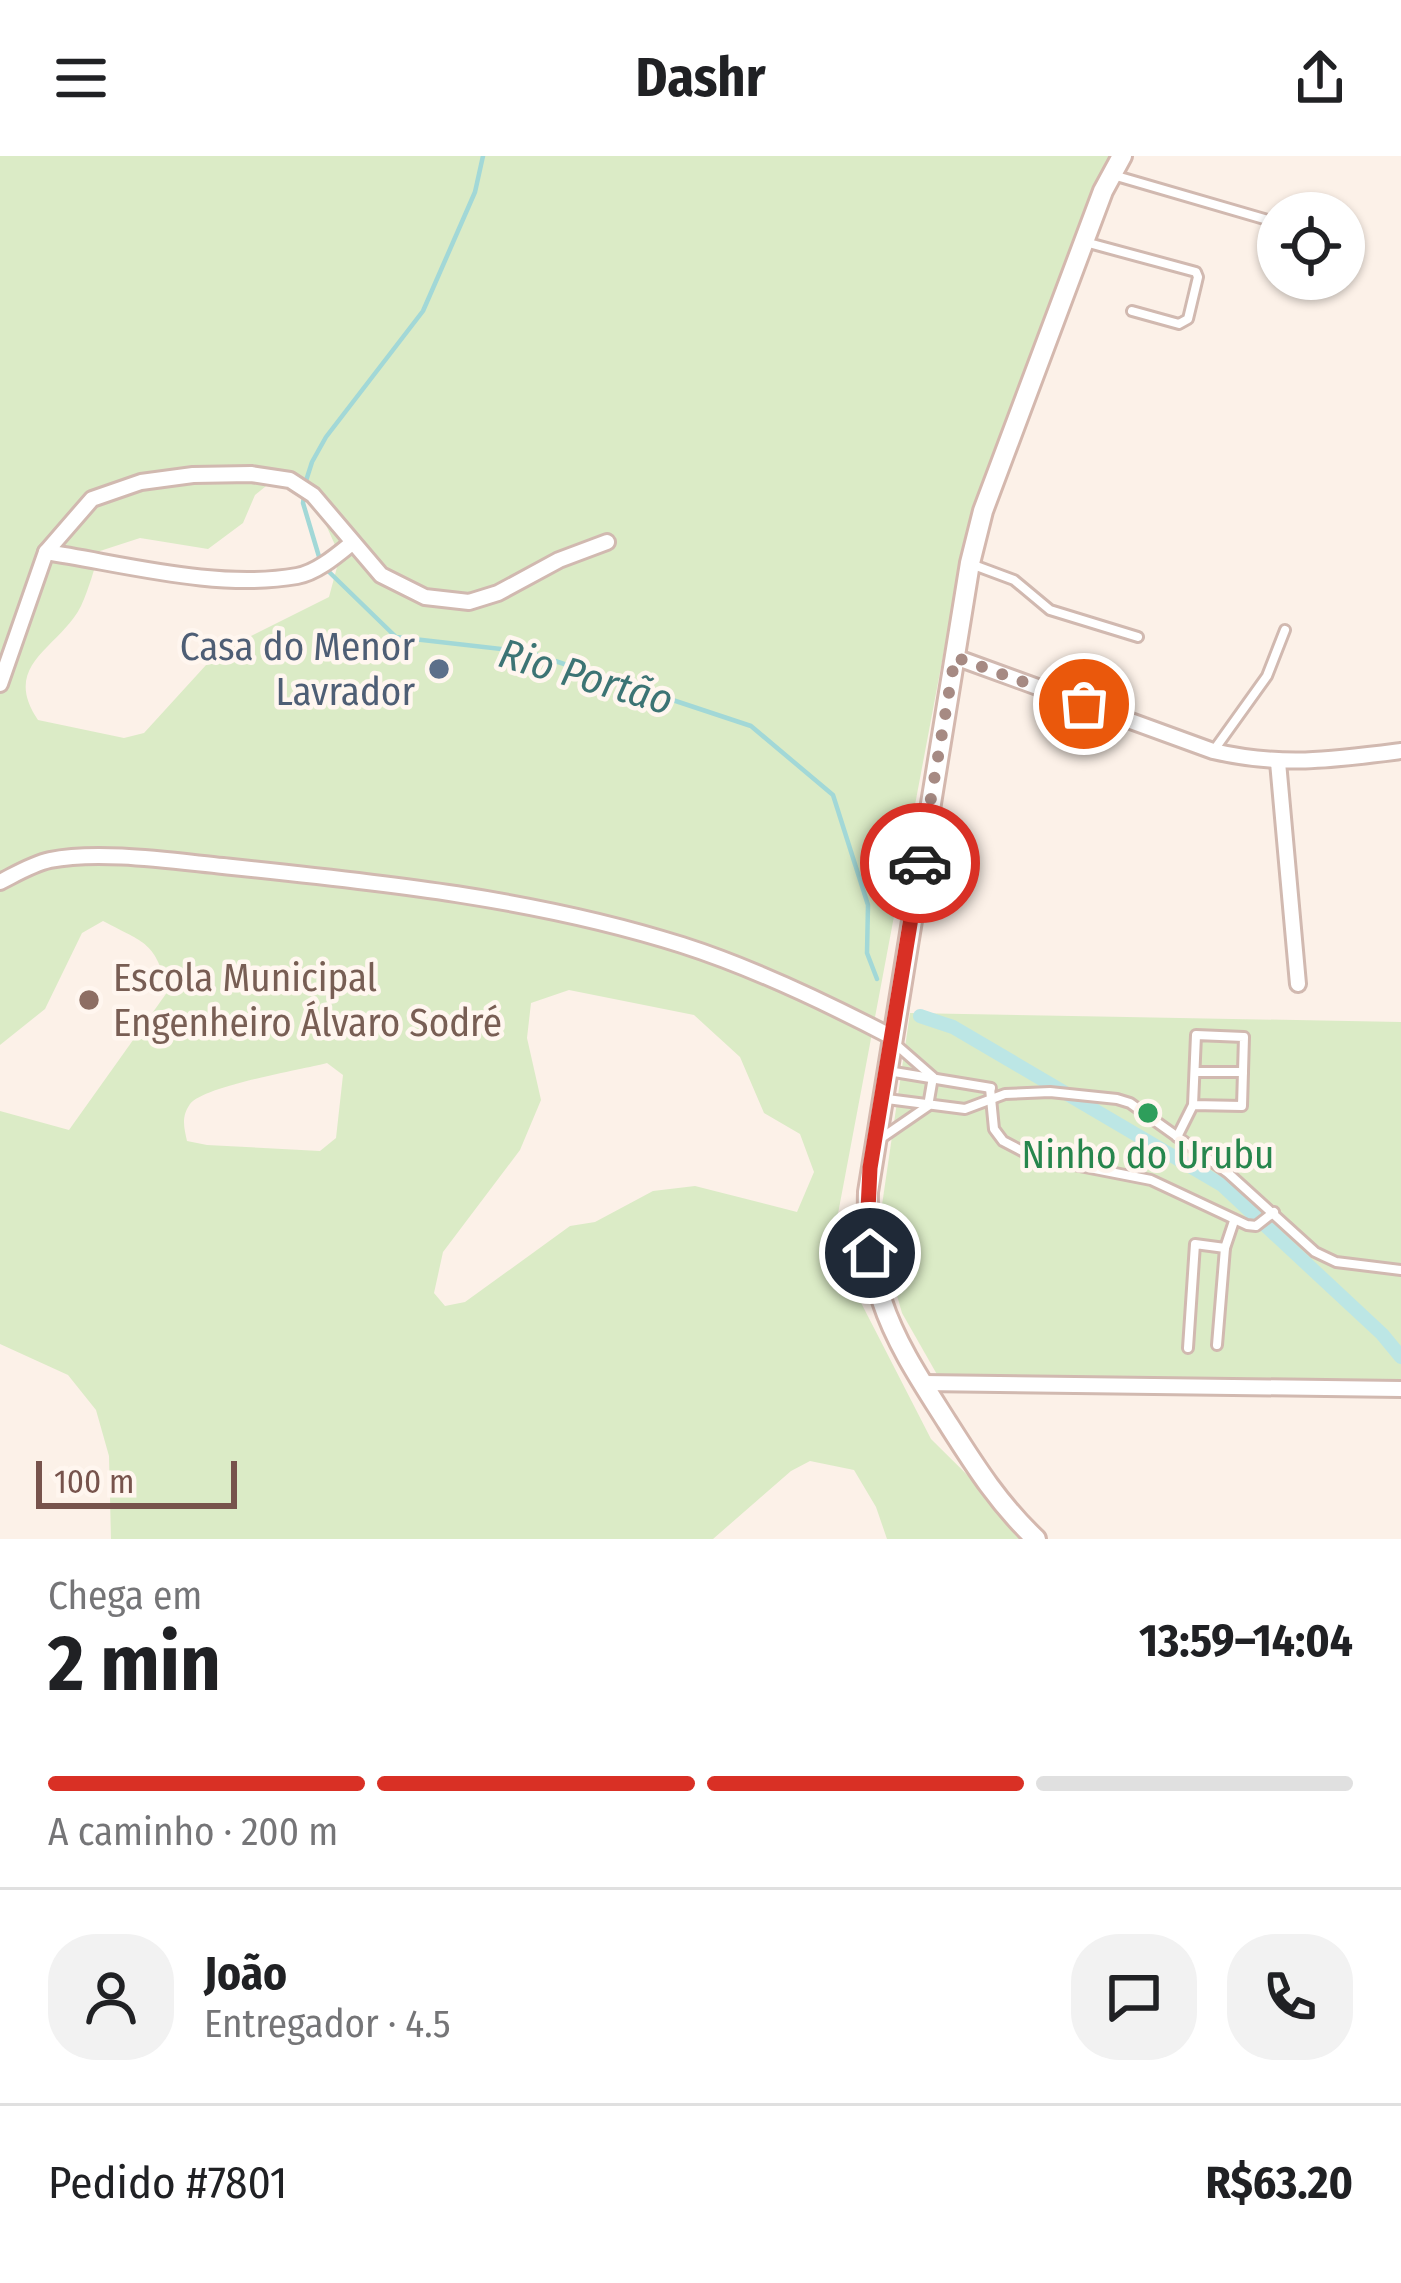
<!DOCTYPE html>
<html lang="pt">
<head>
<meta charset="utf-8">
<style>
	:root { --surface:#fff; --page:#f2f2f2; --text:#202124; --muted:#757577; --line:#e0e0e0; --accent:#d93025 }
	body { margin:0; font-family:"Fira Sans Condensed",sans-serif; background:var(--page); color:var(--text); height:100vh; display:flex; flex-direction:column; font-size:45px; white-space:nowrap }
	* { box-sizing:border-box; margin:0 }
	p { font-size:39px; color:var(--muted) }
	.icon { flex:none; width:66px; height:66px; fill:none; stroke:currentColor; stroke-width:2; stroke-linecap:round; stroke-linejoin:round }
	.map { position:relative; height:1383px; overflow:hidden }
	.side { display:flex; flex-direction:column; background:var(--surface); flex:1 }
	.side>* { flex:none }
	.tools { position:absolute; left:1257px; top:36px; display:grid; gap:24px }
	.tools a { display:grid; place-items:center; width:108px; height:108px; border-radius:50%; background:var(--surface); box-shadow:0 3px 9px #0004; font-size:60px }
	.scale { position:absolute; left:36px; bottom:30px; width:201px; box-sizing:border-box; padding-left:12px; border:6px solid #77534c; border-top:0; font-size:33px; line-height:42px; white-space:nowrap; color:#77534c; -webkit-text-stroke:9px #fff6ef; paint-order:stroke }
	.pin { position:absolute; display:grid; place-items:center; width:102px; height:102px; color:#fff; margin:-51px; border:6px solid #fff; border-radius:50%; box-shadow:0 3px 12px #0007 }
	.courier { position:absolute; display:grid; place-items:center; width:120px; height:120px; margin:-60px; border:9px solid #d93025; border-radius:50%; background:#fff; color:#222; box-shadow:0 3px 15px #0007 }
	.summary em { font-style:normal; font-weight:700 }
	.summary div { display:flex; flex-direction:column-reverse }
	.summary { display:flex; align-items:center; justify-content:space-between; height:204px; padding:0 48px }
	h1 { font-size:78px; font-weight:700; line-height:90px }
	.bar { display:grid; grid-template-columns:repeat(4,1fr); gap:18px 12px; align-content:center; height:144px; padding:0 48px }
	.bar i { height:15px; border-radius:9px; background:var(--line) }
	.bar .on { background:var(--accent) }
	.bar p { grid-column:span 4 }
	.line { display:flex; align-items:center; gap:30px; padding:0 48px; border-top:3px solid var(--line) }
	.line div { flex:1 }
	.round { display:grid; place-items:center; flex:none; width:126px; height:126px; border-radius:48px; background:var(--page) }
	header { display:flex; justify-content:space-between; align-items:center; height:156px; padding:0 48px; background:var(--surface); font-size:54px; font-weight:700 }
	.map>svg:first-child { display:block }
</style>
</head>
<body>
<header><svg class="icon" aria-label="menu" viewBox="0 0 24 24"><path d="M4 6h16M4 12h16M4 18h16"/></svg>Dashr<svg class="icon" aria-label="share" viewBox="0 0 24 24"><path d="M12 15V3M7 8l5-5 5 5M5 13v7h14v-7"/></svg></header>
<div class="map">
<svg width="1401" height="1383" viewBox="0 0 1401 1383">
	<rect width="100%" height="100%" fill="#fcf1e8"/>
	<g fill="#dbebc6" fill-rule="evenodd">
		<path d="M0 0H1115L984 334 950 463 837 1063 855 1135 931 1283 1032 1383H887L876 1351 854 1314 810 1305 791 1315 713 1383H111L109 1300 96 1254 68 1219 0 1188V955L69 974 168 835C155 785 146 788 103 765L82 777 45 853 0 889ZM271 326 292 328 321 358 340 400 329 441 217 497 144 577 124 582 38 564C0 508 60 492 81 450 89 433 94 413 100 395L140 382 208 393 243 367 255 339ZM569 834 694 859 740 901 764 957 800 978 814 1016 797 1056 695 1030 653 1035 595 1066 570 1070 465 1146 445 1150 434 1137 443 1096 520 994 541 944 527 882 531 847ZM327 907 343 919 336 982 320 995 207 989 187 985C184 971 181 961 190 948 204 930 300 914 327 907Z"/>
		<path d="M910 857 1401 866V1226L943 1229 902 1157 884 1094 882 1049Z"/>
	</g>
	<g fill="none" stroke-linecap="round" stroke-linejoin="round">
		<g stroke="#a2d8d7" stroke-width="4.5">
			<path d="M305 328 312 306 326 281 423 155 475 36 483 0"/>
			<path d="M304 340 303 347 320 404"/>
			<path d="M326 413 396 481 528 496 751 570 833 639 868 749 867 797 877 823"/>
		</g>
		<path stroke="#bce6e5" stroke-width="14" d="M920 860 953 871 1222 1029 1382 1178 1401 1201"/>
		<defs>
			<g id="lane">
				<path d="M1113 19 1278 67"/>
				<path d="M1085 86 1196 116 1198 121 1188 163 1179 168 1132 155"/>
				<path d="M971 408 1014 424 1050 454 1138 481"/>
				<path d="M1214 594 1267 520 1285 474"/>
				<path d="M888 915 991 932"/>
				<path d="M1196 916H1243"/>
				<path d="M990 932 994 973 1003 985 1024 996 1059 1006 1151 1024 1247 1069 1256 1070 1274 1056"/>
				<path d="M887 943 965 953 1005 938 1050 936 1117 943 1130 947 1228 1017 1315 1096 1336 1106 1401 1114"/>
				<path d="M1177 981 1193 949 1196 879 1244 881 1242 950 1193 949"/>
				<path d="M880 983 928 950 933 921 893 886"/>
				<path d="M1217 1189 1225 1092 1234 1065"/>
				<path d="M1188 1192 1195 1088 1225 1092"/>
			</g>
			<g id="street">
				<path d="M46 396C124 408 218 434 297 420 316 417 336 400 352 387"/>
				<path d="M955 501 1213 595C1282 611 1332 604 1401 595"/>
				<path d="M0 528 46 396 92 343 141 326 193 319 251 318 290 324 313 339 381 419 425 441 469 446 498 437 559 404 607 386"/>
				<path d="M1278 606 1298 828"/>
				<path d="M0 726C16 718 32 708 50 704 99 694 173 705 223 710 377 726 534 742 682 789 754 812 825 846 892 881"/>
				<path d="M923 1227 1401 1233"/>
			</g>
			<path id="secondary" d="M1036 1383C998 1347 975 1310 947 1266 923 1228 896 1188 882 1145 870 1108 867 1074 868 1036L970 407 983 355 1103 35 1122 0"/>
		</defs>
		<use href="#lane" stroke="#d1b9b0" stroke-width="14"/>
		<use href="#street" stroke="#d1b9b0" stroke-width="20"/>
		<use href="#secondary" stroke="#d4b8ae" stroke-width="24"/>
		<use href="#lane" stroke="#fff" stroke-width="8"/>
		<use href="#street" stroke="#fff" stroke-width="14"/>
		<use href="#secondary" stroke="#fff" stroke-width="18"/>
	</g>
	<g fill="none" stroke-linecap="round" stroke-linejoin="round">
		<path stroke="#a68a83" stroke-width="12" stroke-dasharray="0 21.6" d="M920 707 955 501 1084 548"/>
		<path stroke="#d93025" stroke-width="15" d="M870 1097 867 1075 870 1012 920 707"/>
	</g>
	<circle fill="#5c6f8a" stroke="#fff6ef" stroke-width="4.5" cx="439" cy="513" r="12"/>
	<circle fill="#8d6e63" stroke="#fff6ef" stroke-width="4.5" cx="89" cy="844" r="12"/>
	<circle fill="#2e9e5b" stroke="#fff6ef" stroke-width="4.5" cx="1148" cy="957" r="12"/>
	<g text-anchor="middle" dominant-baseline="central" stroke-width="9" stroke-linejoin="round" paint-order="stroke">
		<g font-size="39" fill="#4e5e75" stroke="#fff6ef" text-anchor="end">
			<text x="415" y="491">Casa do Menor<tspan x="415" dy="45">Lavrador</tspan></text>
		</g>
		<g font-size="39" fill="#785e54" stroke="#fff6ef" text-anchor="start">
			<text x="113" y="822">Escola Municipal<tspan x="113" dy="45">Engenheiro Álvaro Sodré</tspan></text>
		</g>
		<g font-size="39" fill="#27864d" stroke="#fff6ef">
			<text x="1148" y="999">Ninho do Urubu</text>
		</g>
		<g font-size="42" font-style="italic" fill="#3c7474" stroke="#fff6ef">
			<text transform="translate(586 521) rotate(16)">Rio Portão</text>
		</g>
	</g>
</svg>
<div class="tools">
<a><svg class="icon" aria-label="locate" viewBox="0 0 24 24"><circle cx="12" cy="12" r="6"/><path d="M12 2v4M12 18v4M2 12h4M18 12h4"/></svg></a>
</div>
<div class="scale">100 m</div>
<div class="pin" style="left:1084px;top:548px;background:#ea580c"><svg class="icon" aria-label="bag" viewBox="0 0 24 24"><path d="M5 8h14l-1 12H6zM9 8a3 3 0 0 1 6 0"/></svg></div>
<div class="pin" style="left:870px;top:1097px;background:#1f2937"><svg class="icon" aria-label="home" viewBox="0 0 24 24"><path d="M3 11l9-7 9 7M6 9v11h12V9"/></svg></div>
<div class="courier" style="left:920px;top:707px"><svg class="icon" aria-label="car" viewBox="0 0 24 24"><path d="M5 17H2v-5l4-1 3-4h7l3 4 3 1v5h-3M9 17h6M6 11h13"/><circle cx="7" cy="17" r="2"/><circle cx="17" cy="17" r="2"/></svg></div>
</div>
<section class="side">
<div class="summary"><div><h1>2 min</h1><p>Chega em</p></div><em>13:59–14:04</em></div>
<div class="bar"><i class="on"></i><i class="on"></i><i class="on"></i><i></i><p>A caminho · 200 m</p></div>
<div class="line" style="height:216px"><a class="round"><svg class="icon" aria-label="person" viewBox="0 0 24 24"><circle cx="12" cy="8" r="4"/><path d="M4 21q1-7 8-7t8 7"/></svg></a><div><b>João</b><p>Entregador · 4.5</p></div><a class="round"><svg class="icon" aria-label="chat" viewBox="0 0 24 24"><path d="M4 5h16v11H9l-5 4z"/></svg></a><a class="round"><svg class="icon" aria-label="phone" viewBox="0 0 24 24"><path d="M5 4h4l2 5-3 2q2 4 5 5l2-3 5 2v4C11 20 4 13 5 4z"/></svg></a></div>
<div class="line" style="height:156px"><div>Pedido #7801</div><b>R$63.20</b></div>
</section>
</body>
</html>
